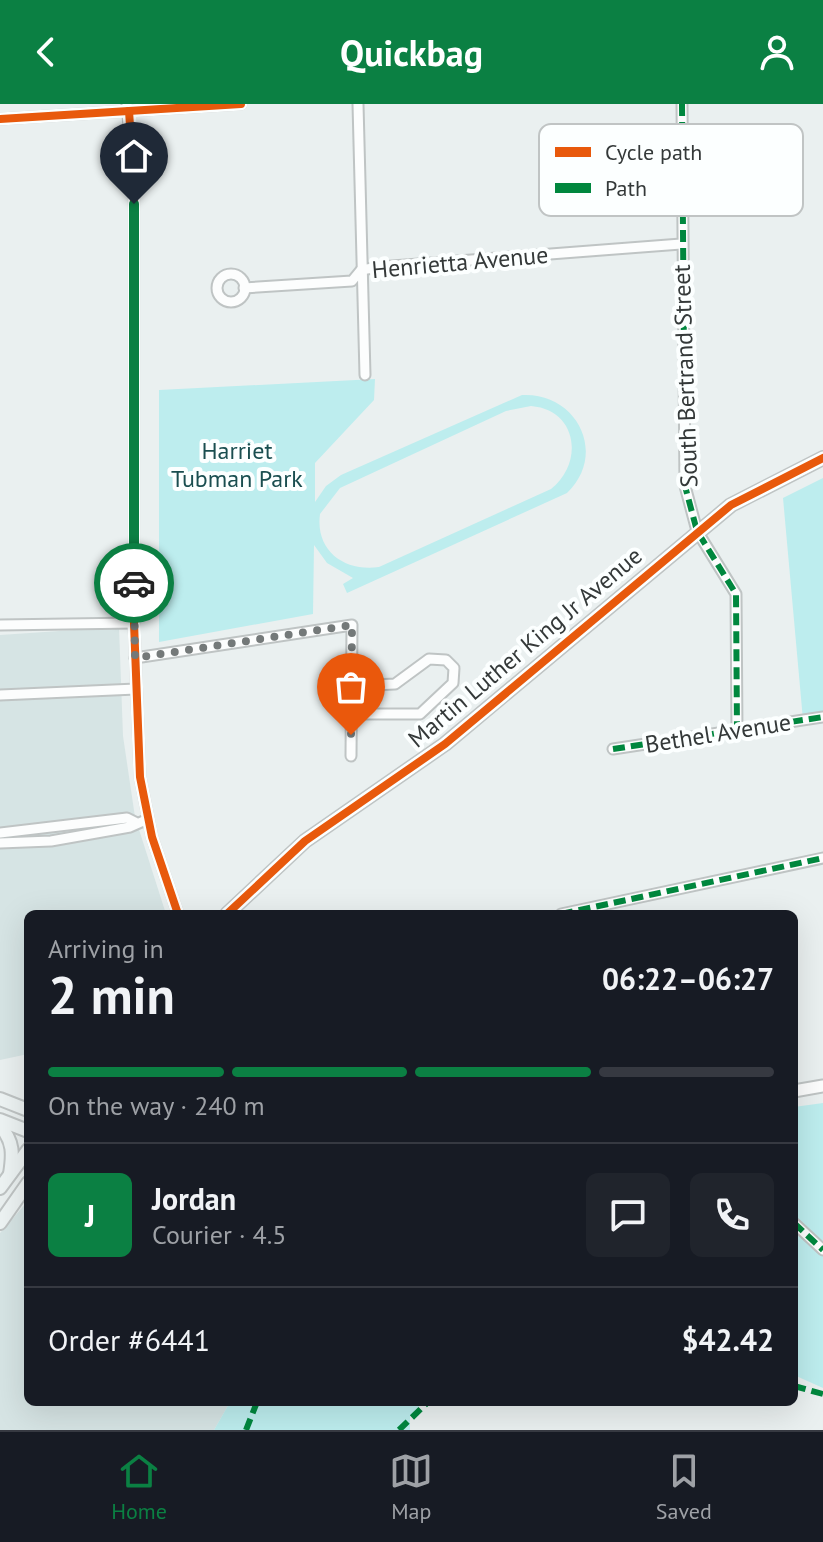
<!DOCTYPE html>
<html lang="en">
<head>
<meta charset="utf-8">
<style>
	:root { --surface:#171b24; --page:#20242c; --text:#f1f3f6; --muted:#9ea1a6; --line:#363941; --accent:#0b8043 }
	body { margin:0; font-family:"PT Sans",sans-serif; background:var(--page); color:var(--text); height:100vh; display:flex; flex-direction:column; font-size:30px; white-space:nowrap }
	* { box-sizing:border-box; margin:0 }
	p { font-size:26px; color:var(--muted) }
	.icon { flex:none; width:44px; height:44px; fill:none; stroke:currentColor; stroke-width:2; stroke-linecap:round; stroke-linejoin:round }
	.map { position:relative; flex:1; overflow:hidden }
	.panel { position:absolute; left:24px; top:806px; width:774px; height:496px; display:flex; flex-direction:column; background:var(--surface); border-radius:12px; box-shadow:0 8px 32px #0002 }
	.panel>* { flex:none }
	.pin { position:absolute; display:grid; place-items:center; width:68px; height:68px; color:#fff; margin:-82px -34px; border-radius:50% 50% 50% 0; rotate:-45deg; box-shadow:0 0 8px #0007 }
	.pin .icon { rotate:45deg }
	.courier { position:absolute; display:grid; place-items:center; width:80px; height:80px; margin:-40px; border:6px solid #0b8043; border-radius:50%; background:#fff; color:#222; box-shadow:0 2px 10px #0007 }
	.headline em { font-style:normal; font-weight:700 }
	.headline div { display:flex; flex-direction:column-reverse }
	.headline { display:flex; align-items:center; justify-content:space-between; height:136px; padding:0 24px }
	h1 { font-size:52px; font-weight:700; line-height:60px }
	.bar { display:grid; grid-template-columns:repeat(4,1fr); gap:12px 8px; align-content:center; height:96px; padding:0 24px }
	.bar i { height:10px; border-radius:6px; background:var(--line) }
	.bar .selected { background:var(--accent) }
	.bar p { grid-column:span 4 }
	.line { display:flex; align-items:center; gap:20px; padding:0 24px; border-top:2px solid var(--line) }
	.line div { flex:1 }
	.round { display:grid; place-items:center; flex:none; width:84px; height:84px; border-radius:12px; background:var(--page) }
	header { display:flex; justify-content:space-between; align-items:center; height:104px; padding:0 24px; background:var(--accent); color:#fff; font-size:36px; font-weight:700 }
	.menu { display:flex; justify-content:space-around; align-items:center; height:112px; border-top:2px solid var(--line); background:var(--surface); font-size:22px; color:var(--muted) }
	.menu a { display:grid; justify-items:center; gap:4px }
	.menu .selected { color:var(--accent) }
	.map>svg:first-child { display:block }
</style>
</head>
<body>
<header><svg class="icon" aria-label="back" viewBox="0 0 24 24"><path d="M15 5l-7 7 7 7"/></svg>Quickbag<svg class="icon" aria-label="person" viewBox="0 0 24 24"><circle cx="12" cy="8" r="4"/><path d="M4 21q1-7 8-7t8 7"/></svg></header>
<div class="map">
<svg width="823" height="1326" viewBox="0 0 823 1326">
	<rect width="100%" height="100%" fill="#eaf0f0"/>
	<g fill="#d6e4e4">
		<path d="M119 523 123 632 135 713 166 810H28V950L0 956V531Z"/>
		<path d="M28 1097V1298H230L214 1326H0V1129Z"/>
	</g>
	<g fill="#bdedee" fill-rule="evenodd">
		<path d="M375 275 374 296 315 359V398L326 382 341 371 522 291C577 288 608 350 567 389L347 489 343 480 353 474 327 459 314 441 313 510 159 538V286ZM531 302C578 306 584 359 551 385L379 463C345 468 315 447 320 410L340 384 506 307Z"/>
		<path d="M823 374V612L803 616 783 394Z"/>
		<path d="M823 999V1284L794 1271V1003Z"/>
		<path d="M230 1298H423L410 1312V1326H214Z"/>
	</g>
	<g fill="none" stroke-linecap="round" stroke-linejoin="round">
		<defs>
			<g id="minor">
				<path d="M127 0 134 80V519L140 673 152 733 178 810"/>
				<path d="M358 0 365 271"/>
				<path d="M682 0 685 382 697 427 736 490 737 628"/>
				<path d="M0 15 241 0"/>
				<circle cx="231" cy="184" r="14"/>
				<path d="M244 184 352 177 361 166 379 163 681 140"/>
				<path d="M0 521 134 519"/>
				<path d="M135 554 352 521 351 652"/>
				<path d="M0 591 136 585"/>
				<path d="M351 610H420L453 579 454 564 446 556 429 555 395 580 352 582"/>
				<path d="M613 645 823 613"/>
				<path d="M0 729 127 714 135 718"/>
				<path d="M0 739 51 737 130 723 148 715"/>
				<path d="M561 810 823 754"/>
				<path d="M794 1119 823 1146"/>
			</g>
			<path id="tertiary" d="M794 987 823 982"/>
			<g id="secondary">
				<path d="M227 810 305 737 445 640 731 401 823 354"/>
				<path d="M0 995 28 1006"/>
				<path d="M0 1016 28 1027"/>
				<path d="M0 1022C14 1037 13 1051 10 1070"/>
				<path d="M0 1084 28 1046"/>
				<path d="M0 1119 28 1079"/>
			</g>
		</defs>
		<use href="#minor" stroke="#bfc4c4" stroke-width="13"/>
		<use href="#tertiary" stroke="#bfc4c4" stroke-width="15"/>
		<use href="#secondary" stroke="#bfc4c4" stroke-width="16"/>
		<use href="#minor" stroke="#fcfdfd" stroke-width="9"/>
		<use href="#tertiary" stroke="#fcfdfd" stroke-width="11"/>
		<use href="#secondary" stroke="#edf3f3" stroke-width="12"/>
		<g stroke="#00873e" stroke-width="6" stroke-dasharray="12 6" stroke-linecap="butt">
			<path d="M682 0 685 382 697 427 736 490 737 628"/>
			<path d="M613 645 823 613"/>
			<path d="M561 810 823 754"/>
			<path d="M794 1119 823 1146"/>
			<path d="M794 1282 823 1290"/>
			<path d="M246 1326 257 1298"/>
			<path d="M399 1326 428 1298"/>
		</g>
		<defs>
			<g id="cycleway">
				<path d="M129 7 134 80V519L140 673 152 733 178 810"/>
				<path d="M0 15 241 0"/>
				<path d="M227 810 305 737 445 640 731 401 823 354"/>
			</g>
		</defs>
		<use href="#cycleway" stroke="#fcffff" stroke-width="13"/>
		<use href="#cycleway" stroke="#e8590c" stroke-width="8"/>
	</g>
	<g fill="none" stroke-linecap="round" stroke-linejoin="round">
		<path stroke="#747979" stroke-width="8" stroke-dasharray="0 14.4" d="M134 479 135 554 352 521 351 631"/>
		<path stroke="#0b8043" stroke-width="10" d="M134 479V100"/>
	</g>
	<g text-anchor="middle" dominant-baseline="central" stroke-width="8" stroke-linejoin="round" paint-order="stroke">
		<g font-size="24" fill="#343939" stroke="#fcffff">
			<text transform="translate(460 158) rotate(-5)">Henrietta Avenue</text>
			<text transform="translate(685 272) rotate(-92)">South Bertrand Street</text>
			<text transform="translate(525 543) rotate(-40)">Martin Luther King Jr Avenue</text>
			<text transform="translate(718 629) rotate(-9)">Bethel Avenue</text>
		</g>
		<g font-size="24" fill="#1a4e50" stroke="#fcffff">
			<text x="237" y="346">Harriet<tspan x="237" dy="28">Tubman Park</tspan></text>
		</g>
	</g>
	<rect x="539" y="20" width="264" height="92" rx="12" fill="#fcffff" stroke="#c0c4c4" stroke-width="2"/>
	<rect x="555" y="43" width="36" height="10" fill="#e8590c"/>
	<rect x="555" y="79" width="36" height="10" fill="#00873e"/>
	<g font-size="22" fill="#343939">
		<text x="605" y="56">Cycle path</text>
		<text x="605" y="92">Path</text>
	</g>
</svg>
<div class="pin" style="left:351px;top:631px;background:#ea580c"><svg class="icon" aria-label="bag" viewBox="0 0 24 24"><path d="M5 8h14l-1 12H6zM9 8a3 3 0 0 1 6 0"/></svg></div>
<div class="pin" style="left:134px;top:100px;background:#1f2937"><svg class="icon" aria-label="home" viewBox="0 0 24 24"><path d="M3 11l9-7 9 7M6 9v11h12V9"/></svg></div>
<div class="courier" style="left:134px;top:479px"><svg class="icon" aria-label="car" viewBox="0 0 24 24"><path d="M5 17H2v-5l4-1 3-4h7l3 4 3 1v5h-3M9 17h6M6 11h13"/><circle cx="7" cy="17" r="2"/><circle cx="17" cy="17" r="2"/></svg></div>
<section class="panel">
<div class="headline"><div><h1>2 min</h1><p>Arriving in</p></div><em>06:22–06:27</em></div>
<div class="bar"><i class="selected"></i><i class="selected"></i><i class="selected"></i><i></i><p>On the way · 240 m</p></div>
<div class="line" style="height:144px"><b class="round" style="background:var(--accent);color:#fff">J</b><div><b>Jordan</b><p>Courier · 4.5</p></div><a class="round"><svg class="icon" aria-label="chat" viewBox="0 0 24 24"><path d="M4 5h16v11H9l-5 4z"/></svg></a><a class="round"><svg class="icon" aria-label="phone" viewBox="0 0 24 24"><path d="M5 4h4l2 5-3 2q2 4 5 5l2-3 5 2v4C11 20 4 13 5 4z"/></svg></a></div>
<div class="line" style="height:104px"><div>Order #6441</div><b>$42.42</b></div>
</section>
</div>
<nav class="menu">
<a class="selected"><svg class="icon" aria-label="home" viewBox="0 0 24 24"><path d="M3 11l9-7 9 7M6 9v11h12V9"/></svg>Home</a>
<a><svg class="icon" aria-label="map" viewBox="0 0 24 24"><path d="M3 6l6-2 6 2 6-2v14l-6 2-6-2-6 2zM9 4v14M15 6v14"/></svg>Map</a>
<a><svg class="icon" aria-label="saved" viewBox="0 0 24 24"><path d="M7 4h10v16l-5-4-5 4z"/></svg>Saved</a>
</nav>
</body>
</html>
